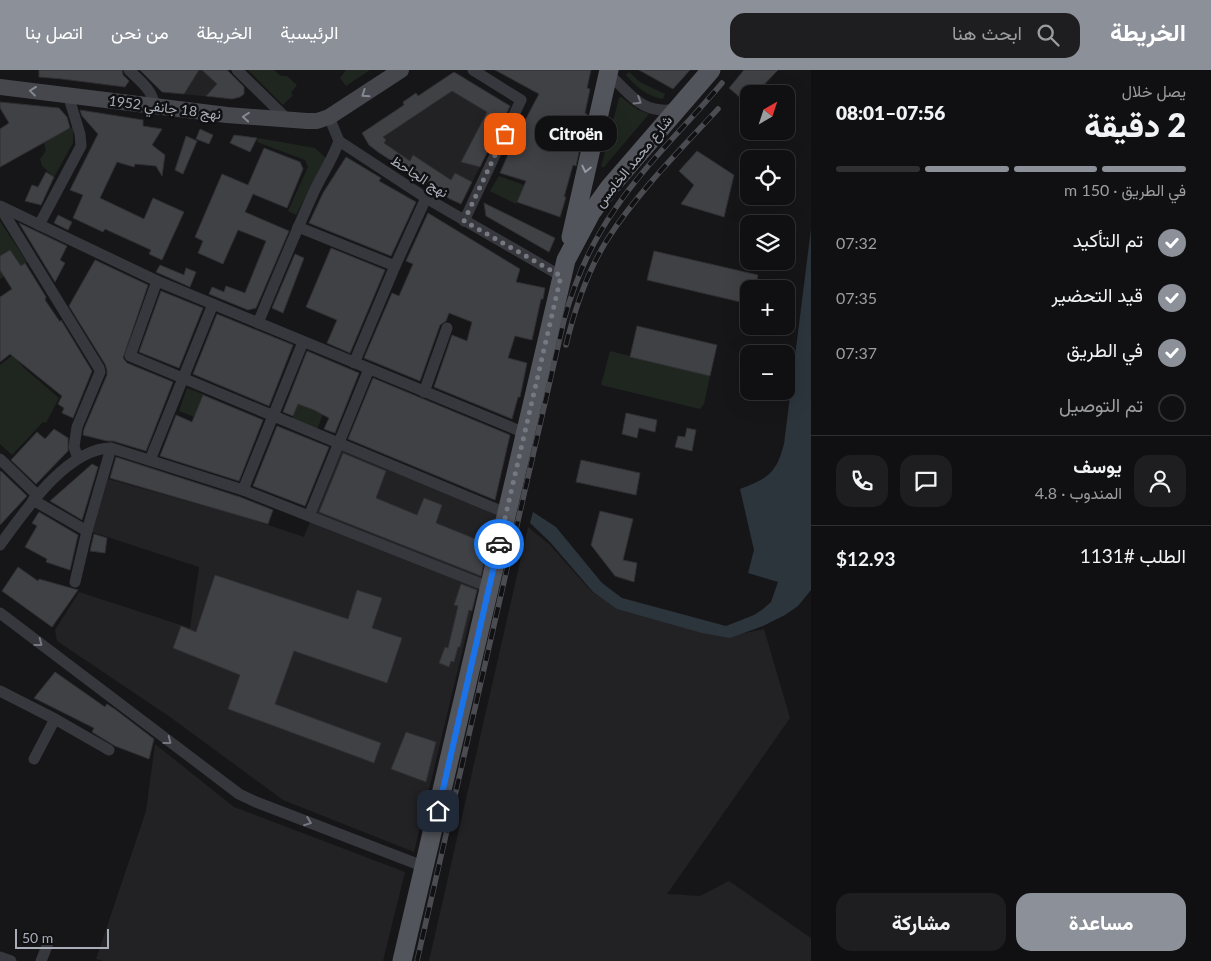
<!DOCTYPE html>
<html lang="ar">
<head>
<meta charset="utf-8">
<style>
	:root { --surface:#101012; --page:#1e1e20; --text:#f1f3f6; --muted:#9c9d9f; --line:#303032; --accent:#8c9099 }
	body { margin:0; font-family:Lato,Vazirmatn,sans-serif; background:var(--page); color:var(--text); direction:rtl; height:100vh; display:flex; flex-direction:column; font-size:19px; white-space:nowrap }
	* { box-sizing:border-box; margin:0 }
	p { font-size:16px; color:var(--muted) }
	.icon { flex:none; width:28px; height:28px; fill:none; stroke:currentColor; stroke-width:2; stroke-linecap:round; stroke-linejoin:round }
	.map { position:relative; flex:1; overflow:hidden; direction:ltr }
	.side { display:flex; flex-direction:column; background:var(--surface); width:400px }
	.side>* { flex:none }
	.needle { width:32px; rotate:39deg }
	.controls { position:absolute; left:740px; top:15px; display:grid; gap:10px }
	.controls a { display:grid; place-items:center; width:55px; height:55px; border-radius:10px; background:var(--surface); box-shadow:0 5px 20px #0002,0 0 0 1px var(--line); font-size:25px }
	.scale { position:absolute; left:15px; bottom:12px; width:94px; box-sizing:border-box; padding-left:5px; border:2px solid #a8adb8; border-top:0; font-size:14px; line-height:18px; white-space:nowrap; color:#a8adb8; -webkit-text-stroke:4px #111113; paint-order:stroke }
	.pin { position:absolute; display:grid; place-items:center; width:42px; height:42px; color:#fff; margin:-21px; border-radius:10px; box-shadow:0 2px 8px #0006 }
	.courier { position:absolute; display:grid; place-items:center; width:50px; height:50px; margin:-25px; border:4px solid #1a73e8; border-radius:50%; background:#fff; color:#222; box-shadow:0 1px 6px #0007 }
	.bubble { position:absolute; height:35px; border-radius:15px; background:var(--surface); box-shadow:0 5px 20px #0002,0 0 0 1px var(--line); font-size:16px; font-weight:800; line-height:35px; text-align:center; direction:rtl }
	.head em { font-style:normal; font-weight:800 }
	.head div { display:flex; flex-direction:column-reverse }
	.head { display:flex; align-items:center; justify-content:space-between; height:85px; padding:0 25px }
	h1 { font-size:32px; font-weight:800; line-height:38px }
	.bar { display:grid; grid-template-columns:repeat(4,1fr); gap:8px 5px; align-content:center; height:60px; padding:0 25px }
	.bar i { height:6px; border-radius:4px; background:var(--line) }
	.bar .on { background:var(--accent) }
	.bar p { grid-column:span 4 }
	.line { display:flex; align-items:center; gap:12px; padding:0 25px; border-top:1px solid var(--line) }
	.line div { flex:1 }
	.round { display:grid; place-items:center; flex:none; width:52px; height:52px; border-radius:15px; background:var(--page) }
	ol { padding:0 25px; list-style:none }
	li { display:flex; align-items:center; gap:15px; height:55px }
	li p { margin-inline-start:auto }
	li .icon { padding:5px; border-radius:50%; background:var(--accent); color:#fff; stroke-width:4 }
	li:last-child { color:var(--muted) }
	li i { width:28px; height:28px; border:2px solid var(--line); border-radius:50% }
	.cta { display:flex; gap:10px; margin-top:auto; padding:10px 25px }
	.cta a { flex:1; height:58px; border-radius:15px; background:var(--accent); color:#fff; font-size:20px; font-weight:800; line-height:58px; text-align:center }
	.cta a+a { background:var(--page); color:var(--text) }
	header { display:flex; align-items:center; gap:30px; box-sizing:border-box; height:70px; padding:0 25px; background:var(--accent); color:#fff }
	header strong { font-size:24px }
	nav { display:flex; gap:28px; margin-inline-start:auto; font-size:18px }
	.search { width:350px; height:45px; background:var(--page); display:flex; align-items:center; gap:12px; box-sizing:border-box; padding:0 18px; border-radius:15px; color:var(--muted); font-size:19px }
	main { display:flex; flex:1; min-height:0 }
	.map>svg:first-child { display:block }
</style>
</head>
<body>
<header>
<strong>الخريطة</strong>
<div class="search"><svg class="icon" aria-label="search" viewBox="0 0 24 24"><circle cx="10" cy="10" r="6"/><path d="M15 15l6 6"/></svg>ابحث هنا</div>
<nav><a>الرئيسية</a><a>الخريطة</a><a>من نحن</a><a>اتصل بنا</a></nav>
</header>
<main>
<section class="side">
<div class="head"><div><h1>2 دقيقة</h1><p>يصل خلال</p></div><em>07:56–08:01</em></div>
<div class="bar"><i class="on"></i><i class="on"></i><i class="on"></i><i></i><p>في الطريق · 150 m</p></div>
<ol>
<li><svg class="icon" aria-label="check" viewBox="0 0 24 24"><path d="M5 12l5 5 9-10"/></svg>تم التأكيد<p>07:32</p></li>
<li><svg class="icon" aria-label="check" viewBox="0 0 24 24"><path d="M5 12l5 5 9-10"/></svg>قيد التحضير<p>07:35</p></li>
<li><svg class="icon" aria-label="check" viewBox="0 0 24 24"><path d="M5 12l5 5 9-10"/></svg>في الطريق<p>07:37</p></li>
<li><i></i>تم التوصيل</li>
</ol>
<div class="line" style="height:90px"><a class="round"><svg class="icon" aria-label="person" viewBox="0 0 24 24"><circle cx="12" cy="8" r="4"/><path d="M4 21q1-7 8-7t8 7"/></svg></a><div><b>يوسف</b><p>المندوب · 4.8</p></div><a class="round"><svg class="icon" aria-label="chat" viewBox="0 0 24 24"><path d="M4 5h16v11H9l-5 4z"/></svg></a><a class="round"><svg class="icon" aria-label="phone" viewBox="0 0 24 24"><path d="M5 4h4l2 5-3 2q2 4 5 5l2-3 5 2v4C11 20 4 13 5 4z"/></svg></a></div>
<div class="line" style="height:65px"><div>الطلب #1131</div><b>$12.93</b></div>
<div class="cta"><a>مساعدة</a><a>مشاركة</a></div>
</section>
<div class="map">
<svg width="811" height="891" viewBox="0 0 811 891">
	<rect width="100%" height="100%" fill="#161618"/>
	<g fill="#222225">
		<path d="M139 0H227L243 15 245 22 240 27 232 29 162 22Z"/>
		<path d="M454 2 511 36 461 134 450 129 369 75 362 63 404 35 403 32 416 23 418 26Z"/>
		<path d="M340 377 499 446 472 541 414 782 283 730 170 647 57 571 55 560 79 522 190 558 199 497 92 462 108 409 244 447 304 467Z"/>
		<path d="M528 457 549 474 592 522 618 538 730 566 764 559 790 648 667 824 700 826 729 811 811 868V891H429Z"/>
		<path d="M155 674 234 737 405 802 383 891H103L96 889 146 741Z"/>
	</g>
	<g fill="#1e261f">
		<path d="M248 0H274L281 6H287L297 15 291 23 293 25 283 35Z"/>
		<path d="M346 0H370L346 16 340 8Z"/>
		<path d="M629 2 640 12 665 24 663 29C647 26 637 18 626 5Z"/>
		<path d="M621 27 637 39 649 44 604 97H601L619 28Z"/>
		<path d="M73 57V73L54 107 42 96 40 89C47 80 46 83 44 72Z"/>
		<path d="M258 68 315 78 326 88 296 145 288 141 308 97 305 90 257 72Z"/>
		<path d="M499 106 524 115 516 134 490 121Z"/>
		<path d="M0 151 27 192 0 209Z"/>
		<path d="M610 281 710 306 704 334 700 339 601 315Z"/>
		<path d="M13 285 24 298 59 328 46 353 43 352 12 385 0 374V295Z"/>
		<path d="M187 318 203 324 194 347 179 341Z"/>
		<path d="M298 334 323 344 317 360 292 349Z"/>
	</g>
	<path fill="#2c353c" d="M811 159V520L798 536 785 545 763 556 730 568 702 563 617 539 593 522 550 472 530 453 533 442 556 457 602 513 622 528 726 556 754 545 763 539 771 532 778 512 748 503 754 480 740 419C768 408 776 404 784 374Z"/>
	<g fill="#404145" stroke="#303034">
		<path d="M39 0H122L123 5 129 11 125 17 62 9 39 7Z"/>
		<path d="M140 0H199L184 24 162 22Z"/>
		<path d="M202 0H227L244 17V24L240 27 232 29 206 26 217 14Z"/>
		<path d="M495 0H591L587 18 590 19 585 43 587 44 576 96 573 95 564 127H566L560 147 517 132 526 111 500 103 512 75 539 24Z"/>
		<path d="M639 0H690L673 19Z"/>
		<path d="M744 0H778L755 24H749V35L729 18Z"/>
		<path d="M454 2 510 36 480 97 461 92 487 42 452 21 383 67 386 70 384 73 410 91 413 85 451 110 455 103 472 112 461 134 450 129 378 82 369 75 362 63 404 35 403 32 416 23 418 26Z"/>
		<path d="M0 32 59 38 67 47 70 58 0 97V59L9 53 0 38Z"/>
		<path d="M80 40 143 50V56L162 59 152 75 165 85 162 106 156 96 135 94 134 97 117 92 100 128 144 149 153 128 184 142 162 190 149 184 151 180 105 159 103 162 73 148 83 125 70 120 98 64 82 46Z"/>
		<path d="M200 59 213 65 209 74 196 69Z"/>
		<path d="M234 65 257 68 250 82 230 73Z"/>
		<path d="M186 66 197 71 183 104 175 100Z"/>
		<path d="M264 78 300 92 303 99 287 138 253 124 245 142 289 161 256 238 248 240 209 224 212 217 224 222 226 216 245 223 266 171 238 160 223 194 198 183 203 171 195 167 222 104 248 115Z"/>
		<path d="M697 81 734 105 724 147 681 134 694 115 679 101Z"/>
		<path d="M346 87 381 108 379 111 416 132 391 186 309 153 323 123Z"/>
		<path d="M46 102 54 107 41 135 25 131 32 115 38 117Z"/>
		<path d="M484 133 555 168 549 182 486 146Z"/>
		<path d="M428 143 520 199 516 212 545 218 543 229H541L532 270 515 266 508 288 527 293 520 327H518L512 349 434 317 452 265 467 271 472 252 449 243 446 251 440 255 420 311 364 288 392 223 399 226 413 194 406 191Z"/>
		<path d="M58 145 72 152 68 160 54 153Z"/>
		<path d="M19 153 67 176 60 190 65 193 55 212Z"/>
		<path d="M331 178 385 200 350 283 327 273 337 250 306 237Z"/>
		<path d="M10 180 21 196 25 193 46 227 45 230 60 252 61 250 92 301 73 348 62 343 64 338 58 334 62 326 10 284 0 292V227L12 219 0 200V186Z"/>
		<path d="M654 181 758 205 755 219H749V234L647 210Z"/>
		<path d="M295 184 304 188 283 243 272 238Z"/>
		<path d="M95 190 148 215 123 288 127 293 173 312 146 381 113 371H107L83 365 84 359 107 305V300L105 294 69 236Z"/>
		<path d="M160 195 184 205 186 198 196 202 190 217 156 202Z"/>
		<path d="M161 221 203 238 179 298 139 282Z"/>
		<path d="M217 244 293 275 269 336 193 304Z"/>
		<path d="M637 256 717 275 710 306 630 287Z"/>
		<path d="M307 281 359 303 335 363 324 359 329 348 314 340 298 334 293 346 283 342Z"/>
		<path d="M373 308 510 365 495 430 348 369Z"/>
		<path d="M203 325 263 350 239 411 160 386 176 345 192 352Z"/>
		<path d="M626 343 657 350 655 362 639 358 637 368 622 364Z"/>
		<path d="M277 356 329 377 305 436 253 416Z"/>
		<path d="M687 358 696 360 692 381 675 377 678 366 685 367Z"/>
		<path d="M54 359 68 368V381L36 414 11 390 37 362 45 369Z"/>
		<path d="M343 383 386 401 376 428 417 445 424 428 442 435 436 453 488 474 481 506 319 442Z"/>
		<path d="M116 387 240 427 273 440 268 454 110 408Z"/>
		<path d="M581 390 640 403 636 425 576 412Z"/>
		<path d="M92 394 98 397 82 450 50 431Z"/>
		<path d="M1 401 27 426 0 455V402Z"/>
		<path d="M600 441 633 449 623 490 637 493 634 512 615 506 591 475Z"/>
		<path d="M39 442 78 465 70 500 46 492 47 489 25 477 37 456 32 453Z"/>
		<path d="M94 464 107 468 105 483 90 481Z"/>
		<path d="M18 497 38 511 39 509 78 520 52 557 2 521Z"/>
		<path d="M215 505 348 549 357 520 382 528 372 558 402 568 387 613 294 581 275 634 381 673 374 693 228 639 240 605 173 578 181 556 196 562Z"/>
		<path d="M461 514 477 520 472 541 469 540 460 577H458L454 592 451 591 449 597 439 593 445 577 448 578 458 536 454 535Z"/>
		<path d="M55 602 105 637 107 634 116 640 154 669 149 689 115 676 92 662 94 658 34 628Z"/>
		<path d="M406 662 436 672 426 712 391 699Z"/>
	</g>
	<g fill="none" stroke-linecap="round" stroke-linejoin="round">
		<g stroke="#37383d" stroke-width="11">
			<path d="M129 0C139 10 154 21 154 36"/>
			<path d="M237 0 288 50"/>
			<path d="M605 1C630 21 639 46 677 39"/>
			<path d="M329 47 339 71 426 128 561 206"/>
			<path d="M0 136 157 211 525 363"/>
			<path d="M0 137 99 298 100 302 77 357 74 377 78 388"/>
			<path d="M464 151 521 30 473 0"/>
			<path d="M39 155 81 76 80 64 68 25"/>
			<path d="M298 157 395 196"/>
			<path d="M157 211 130 286 506 443"/>
			<path d="M258 253C276 210 293 168 312 126 320 107 332 91 339 71"/>
			<path d="M354 293 395 196 426 128"/>
			<path d="M424 322 447 258"/>
			<path d="M0 389 37 425"/>
			<path d="M150 390 213 234"/>
			<path d="M243 420 303 272"/>
			<path d="M33 430 87 461"/>
			<path d="M309 446 369 299"/>
			<path d="M0 475C24 442 67 378 111 378L243 420 489 517"/>
			<path d="M75 512 87 461 111 378"/>
			<path d="M0 543 239 724 256 732 425 797"/>
			<path d="M0 621 55 649 109 680"/>
			<path d="M34 689 55 649"/>
			<path d="M0 887 11 891"/>
			<path d="M41 891 49 871"/>
		</g>
		<path stroke="#45474d" stroke-width="16" d="M0 17 227 45 307 51H317L329 47 401 0"/>
		<g stroke="#53555c" stroke-width="19">
			<path d="M571 167 609 0"/>
			<path d="M402 891 566 190 591 143 609 118 711 0"/>
		</g>
		<defs>
			<g id="rail">
				<path d="M566 275C575 238 587 202 607 170 636 124 681 79 718 39"/>
				<path d="M417 891 564 250C575 210 591 173 615 139 646 93 687 55 722 13"/>
			</g>
		</defs>
		<use href="#rail" stroke="#4a4c52" stroke-width="5.5"/>
		<use href="#rail" stroke="#111113" stroke-width="4" stroke-dasharray="11" stroke-linecap="butt"/>
	</g>
	<defs><path id="oneway-chevron" d="M-2-3.5L2.5 0L-2 3.5" fill="none" stroke-width="1.6" stroke-linecap="round" stroke-linejoin="round" transform="scale(1.25)"/></defs>
	<g stroke="#858993">
		<use href="#oneway-chevron" transform="translate(33 21) rotate(-173)"/>
		<use href="#oneway-chevron" transform="translate(365 24) rotate(146)"/>
		<use href="#oneway-chevron" transform="translate(246 47) rotate(-175)"/>
	</g>
	<g stroke="#757881">
		<use href="#oneway-chevron" transform="translate(638 31) rotate(32)"/>
		<use href="#oneway-chevron" transform="translate(39 573) rotate(37)"/>
		<use href="#oneway-chevron" transform="translate(168 671) rotate(37)"/>
		<use href="#oneway-chevron" transform="translate(308 752) rotate(21)"/>
	</g>
	<use stroke="#979ba6" href="#oneway-chevron" transform="translate(586 99) rotate(103)"/>
	<g fill="none" stroke-linecap="round" stroke-linejoin="round">
		<path stroke="#757880" stroke-width="5" stroke-dasharray="0 9" d="M499 474 561 206 464 151 505 64"/>
		<path stroke="#1a73e8" stroke-width="6" d="M438 741 499 474"/>
	</g>
	<g text-anchor="middle" dominant-baseline="central" stroke-width="5" stroke-linejoin="round" paint-order="stroke">
		<g font-size="14" fill="#a8adb8" stroke="#111113">
			<text transform="translate(165 37) rotate(7)">نهج 18 جانفي 1952</text>
			<text transform="translate(633 91) rotate(-51)">شارع محمد الخامس</text>
			<text transform="translate(420 106) rotate(33)">نهج الجاحظ</text>
		</g>
	</g>
</svg>
<div class="controls">
<a><svg class="needle" viewBox="-14 -14 28 28"><path d="M0-13l5 13h-10z" fill="#e53935"/><path d="M0 13l5-13h-10z" fill="#9c9d9f"/></svg></a>
<a><svg class="icon" aria-label="locate" viewBox="0 0 24 24"><circle cx="12" cy="12" r="6"/><path d="M12 2v4M12 18v4M2 12h4M18 12h4"/></svg></a>
<a><svg class="icon" aria-label="layers" viewBox="0 0 24 24"><path d="M12 4l9 5-9 5-9-5zM3 14l9 5 9-5"/></svg></a>
<a>+</a>
<a>−</a>
</div>
<div class="scale">50 m</div>
<div class="pin" style="left:505px;top:64px;background:#ea580c"><svg class="icon" aria-label="bag" viewBox="0 0 24 24"><path d="M5 8h14l-1 12H6zM9 8a3 3 0 0 1 6 0"/></svg></div>
<div class="pin" style="left:438px;top:741px;background:#1f2937"><svg class="icon" aria-label="home" viewBox="0 0 24 24"><path d="M3 11l9-7 9 7M6 9v11h12V9"/></svg></div>
<div class="courier" style="left:499px;top:474px"><svg class="icon" aria-label="car" viewBox="0 0 24 24"><path d="M5 17H2v-5l4-1 3-4h7l3 4 3 1v5h-3M9 17h6M6 11h13"/><circle cx="7" cy="17" r="2"/><circle cx="17" cy="17" r="2"/></svg></div>
<div class="bubble" style="left:535px;top:46px;width:82px">Citroën</div>
</div>
</main>
</body>
</html>
